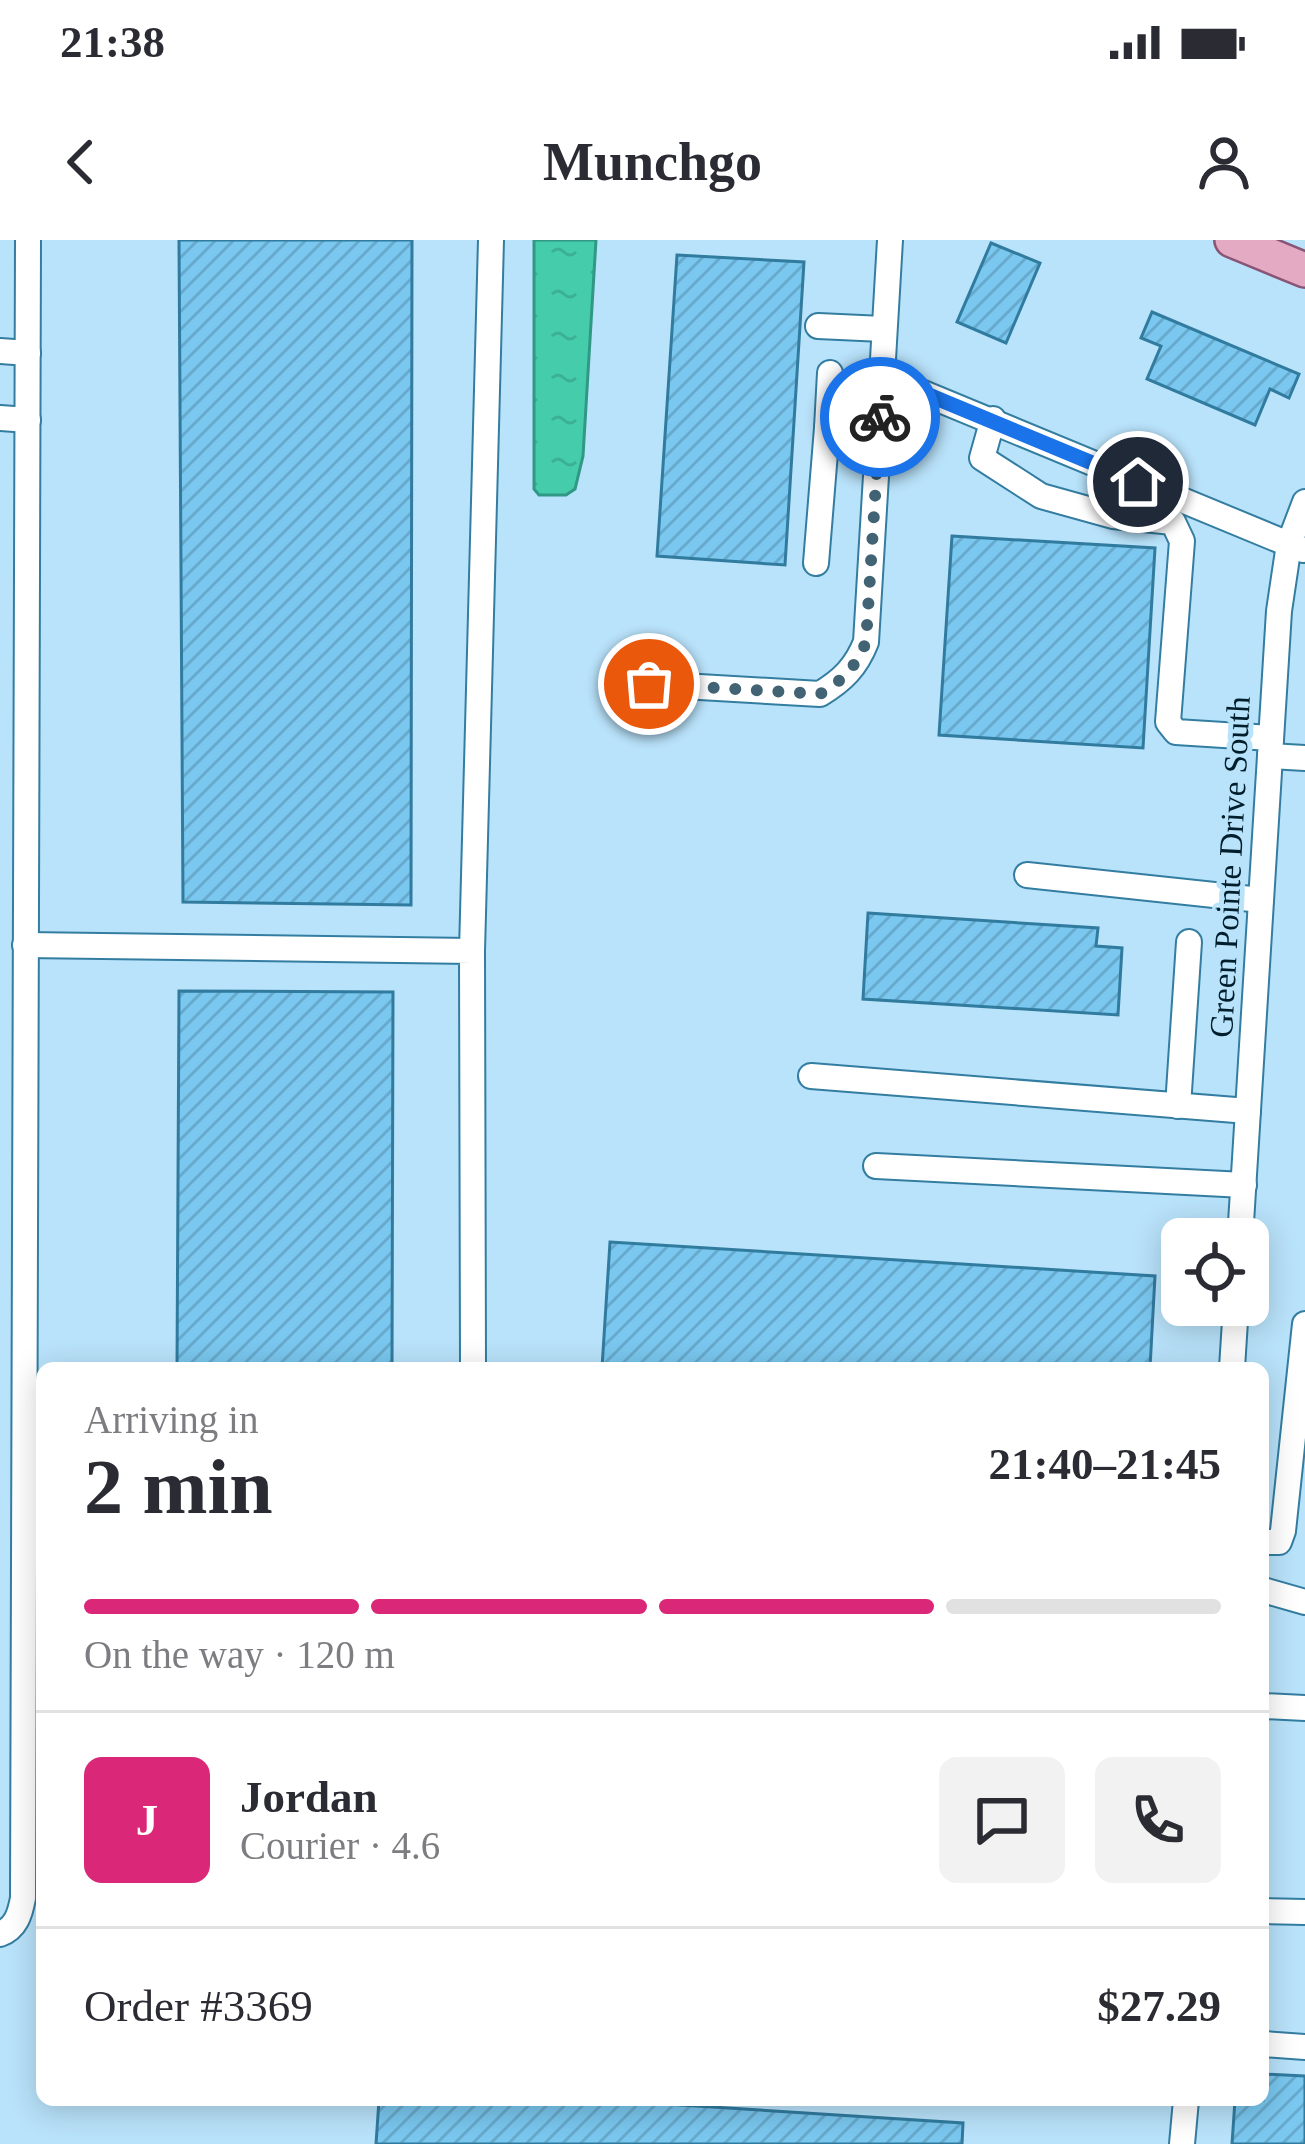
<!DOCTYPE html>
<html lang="en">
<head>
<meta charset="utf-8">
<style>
	:root { --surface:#fff; --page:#f2f2f3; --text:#2b2b33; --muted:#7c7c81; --line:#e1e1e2; --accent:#db2777 }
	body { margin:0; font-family:"Times New Roman",serif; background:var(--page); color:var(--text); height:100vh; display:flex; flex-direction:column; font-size:45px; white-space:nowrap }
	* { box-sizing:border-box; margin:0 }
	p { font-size:39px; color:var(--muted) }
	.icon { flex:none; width:66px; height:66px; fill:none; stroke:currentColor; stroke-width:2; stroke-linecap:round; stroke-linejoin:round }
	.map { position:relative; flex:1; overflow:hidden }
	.panel { position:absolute; left:36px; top:1122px; width:1233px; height:744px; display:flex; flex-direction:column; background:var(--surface); border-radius:18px; box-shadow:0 6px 30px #0003 }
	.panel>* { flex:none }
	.buttons { position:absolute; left:1161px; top:978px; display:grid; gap:24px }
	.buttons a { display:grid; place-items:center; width:108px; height:108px; border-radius:18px; background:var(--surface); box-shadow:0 6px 30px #0003; font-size:60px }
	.pin { position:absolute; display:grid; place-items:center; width:102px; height:102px; color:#fff; margin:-51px; border:6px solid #fff; border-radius:50%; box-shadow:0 3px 12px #0007 }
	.courier { position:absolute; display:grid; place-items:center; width:120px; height:120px; margin:-60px; border:9px solid #1a73e8; border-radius:50%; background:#fff; color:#222; box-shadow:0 3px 15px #0007 }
	.summary em { font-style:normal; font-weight:700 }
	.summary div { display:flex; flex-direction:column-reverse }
	.summary { display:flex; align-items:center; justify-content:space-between; height:204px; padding:0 48px }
	h1 { font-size:78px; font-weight:700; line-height:90px }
	.bar { display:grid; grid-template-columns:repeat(4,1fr); gap:18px 12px; align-content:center; height:144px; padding:0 48px }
	.bar i { height:15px; border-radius:9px; background:var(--line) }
	.bar .current { background:var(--accent) }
	.bar p { grid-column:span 4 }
	.line { display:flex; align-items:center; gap:30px; padding:0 48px; border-top:3px solid var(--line) }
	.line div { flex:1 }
	.round { display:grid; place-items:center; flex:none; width:126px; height:126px; border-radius:18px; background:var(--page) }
	.status { display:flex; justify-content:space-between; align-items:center; height:84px; padding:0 60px; background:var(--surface); direction:ltr }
	.status svg { height:33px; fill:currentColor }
	header { display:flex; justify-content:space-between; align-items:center; height:156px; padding:0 48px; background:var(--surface); font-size:54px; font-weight:700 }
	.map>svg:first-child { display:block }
</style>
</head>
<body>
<div class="status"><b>21:38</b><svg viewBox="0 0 49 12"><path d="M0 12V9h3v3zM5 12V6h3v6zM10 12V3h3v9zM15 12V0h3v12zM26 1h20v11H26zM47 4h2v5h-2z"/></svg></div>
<header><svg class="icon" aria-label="back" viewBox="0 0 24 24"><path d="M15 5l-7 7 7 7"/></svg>Munchgo<svg class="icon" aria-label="person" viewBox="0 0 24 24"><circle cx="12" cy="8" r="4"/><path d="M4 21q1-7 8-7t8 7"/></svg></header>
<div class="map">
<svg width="1305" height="1904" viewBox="0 0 1305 1904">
	<defs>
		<pattern id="water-ripples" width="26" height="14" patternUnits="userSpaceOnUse" patternTransform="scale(3)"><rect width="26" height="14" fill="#45cdab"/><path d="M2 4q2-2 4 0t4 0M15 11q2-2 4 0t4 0" fill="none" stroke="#3bb093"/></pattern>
		<pattern id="building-hatch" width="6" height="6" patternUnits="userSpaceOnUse" patternTransform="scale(3)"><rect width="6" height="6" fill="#7ac7ef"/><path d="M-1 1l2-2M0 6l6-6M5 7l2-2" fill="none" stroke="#68aacd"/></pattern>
	</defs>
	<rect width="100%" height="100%" fill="#b9e3fb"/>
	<path fill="url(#water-ripples)" stroke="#309885" stroke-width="3" d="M534 0H596L583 216 575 249 566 255H539L534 249Z"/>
	<g fill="url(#building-hatch)" stroke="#317b9f" stroke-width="3">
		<path d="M179 0H412L411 665 183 662Z"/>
		<path d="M991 3 1040 23 1006 103 957 82Z"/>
		<path d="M677 15 804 22 785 325 657 316Z"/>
		<path d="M1152 72 1299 134 1289 158 1270 149 1255 185 1147 139 1161 106 1141 98Z"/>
		<path d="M952 296 1155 308 1143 508 939 495Z"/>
		<path d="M868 673 1098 688 1096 706 1122 708 1118 775 863 759Z"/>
		<path d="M179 751 393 752 392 1128H177Z"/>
		<path d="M610 1002 1155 1036 1150 1128H602Z"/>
		<path d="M1263 1834 1305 1836V1904H1232L1235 1860H1263Z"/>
		<path d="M379 1860H601L963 1883 962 1904H376Z"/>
	</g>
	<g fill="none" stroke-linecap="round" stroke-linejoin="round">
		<defs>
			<g id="minor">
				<path d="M890 0 882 136 1303 310"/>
				<path d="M818 86 883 89"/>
				<path d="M0 111 28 113"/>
				<path d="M830 133 827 188 879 191"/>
				<path d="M0 178 28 180"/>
				<path d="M993 179 982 218 1041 256 1113 276 1173 282 1182 301 1168 482 1176 492 1271 498"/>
				<path d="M816 323 827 188"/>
				<path d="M648 444 820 454C843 440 856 427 866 402L882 136"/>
				<path d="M1270 516 1305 518"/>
				<path d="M1027 635 1261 660"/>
				<path d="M25 705 472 711 473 1128"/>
				<path d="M472 711 491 0"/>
				<path d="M811 836 1248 871"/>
				<path d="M1178 866 1189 702"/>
				<path d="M876 926 1244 945"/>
				<path d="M1240 999 1279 371 1289 304 1305 262"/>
				<path d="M1232 1128 1236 1065"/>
				<path d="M1263 1302H1279L1283 1291 1305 1084"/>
				<path d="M1263 1350 1305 1362"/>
				<path d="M1263 1466 1305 1468"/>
				<path d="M1263 1671 1305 1672"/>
				<path d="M0 1694C16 1688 20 1674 23 1658L28 0"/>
				<path d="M1263 1804 1305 1807"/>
				<path d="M1182 1904 1186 1860"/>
			</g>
			<path id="major" d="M1232 0 1305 30"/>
		</defs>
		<use href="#minor" stroke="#337da1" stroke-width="28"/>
		<use href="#major" stroke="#885575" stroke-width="38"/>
		<use href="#minor" stroke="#fff" stroke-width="24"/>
		<use href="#major" stroke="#e4aac4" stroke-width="33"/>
	</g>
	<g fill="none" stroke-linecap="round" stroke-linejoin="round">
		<path stroke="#416374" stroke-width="12" stroke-dasharray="0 21.6" d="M649 444 820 454C843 440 856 427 866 402L880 177"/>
		<path stroke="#1a73e8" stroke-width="15" d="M880 177 883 136 1138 242"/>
	</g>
	<g text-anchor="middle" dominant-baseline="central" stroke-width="10" stroke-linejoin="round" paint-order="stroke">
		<g font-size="33" fill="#001e2c" stroke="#b9e3fb">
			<text transform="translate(1230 627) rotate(-87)">Green Pointe Drive South</text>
		</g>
	</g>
</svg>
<div class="buttons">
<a><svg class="icon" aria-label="locate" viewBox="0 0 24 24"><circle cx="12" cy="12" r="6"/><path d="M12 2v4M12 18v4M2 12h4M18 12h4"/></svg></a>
</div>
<div class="pin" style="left:649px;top:444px;background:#ea580c"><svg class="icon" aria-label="bag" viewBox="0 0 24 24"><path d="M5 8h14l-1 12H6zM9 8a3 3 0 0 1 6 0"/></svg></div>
<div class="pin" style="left:1138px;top:242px;background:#1f2937"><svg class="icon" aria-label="home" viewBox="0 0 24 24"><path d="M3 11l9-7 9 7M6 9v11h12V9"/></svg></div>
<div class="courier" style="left:880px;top:177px"><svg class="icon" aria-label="bike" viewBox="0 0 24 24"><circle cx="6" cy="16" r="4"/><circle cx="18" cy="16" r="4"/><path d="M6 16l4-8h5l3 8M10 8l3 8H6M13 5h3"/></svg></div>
<section class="panel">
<div class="summary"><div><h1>2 min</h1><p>Arriving in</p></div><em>21:40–21:45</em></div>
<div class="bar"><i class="current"></i><i class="current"></i><i class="current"></i><i></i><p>On the way · 120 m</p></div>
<div class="line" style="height:216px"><b class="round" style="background:var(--accent);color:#fff">J</b><div><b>Jordan</b><p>Courier · 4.6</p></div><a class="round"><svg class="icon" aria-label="chat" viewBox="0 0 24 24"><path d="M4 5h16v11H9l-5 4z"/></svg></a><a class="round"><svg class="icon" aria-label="phone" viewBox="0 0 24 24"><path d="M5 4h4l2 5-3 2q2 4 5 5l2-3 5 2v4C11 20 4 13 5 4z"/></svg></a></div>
<div class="line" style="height:156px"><div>Order #3369</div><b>$27.29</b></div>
</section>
</div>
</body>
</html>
